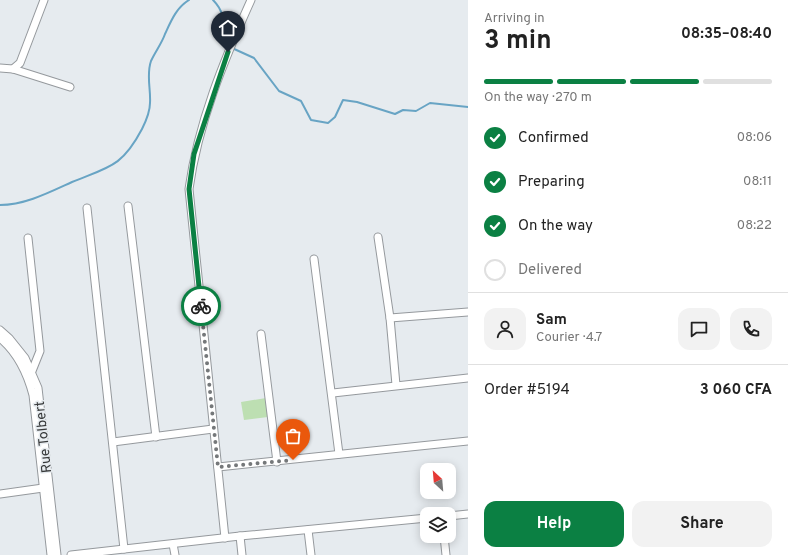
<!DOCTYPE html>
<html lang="en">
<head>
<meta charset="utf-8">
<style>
	:root { --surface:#fff; --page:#f2f2f2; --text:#222; --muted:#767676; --line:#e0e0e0; --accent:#0b8043 }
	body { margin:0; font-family:Overpass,sans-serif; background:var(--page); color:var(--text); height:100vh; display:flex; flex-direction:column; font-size:15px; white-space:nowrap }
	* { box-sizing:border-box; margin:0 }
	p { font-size:13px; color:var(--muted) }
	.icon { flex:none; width:22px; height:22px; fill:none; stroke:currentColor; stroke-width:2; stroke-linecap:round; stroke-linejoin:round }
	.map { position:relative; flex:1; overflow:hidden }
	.details { display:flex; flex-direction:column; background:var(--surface); width:320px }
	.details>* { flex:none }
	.needle { width:26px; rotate:334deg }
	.controls { position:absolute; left:420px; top:463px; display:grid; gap:8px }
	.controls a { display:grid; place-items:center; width:36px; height:36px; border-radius:8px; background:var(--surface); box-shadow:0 2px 10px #0003; font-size:20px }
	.pin { position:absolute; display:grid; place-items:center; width:34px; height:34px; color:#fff; margin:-41px -17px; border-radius:50% 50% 50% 0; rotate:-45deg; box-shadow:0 0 4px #0007 }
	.pin .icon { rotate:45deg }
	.courier { position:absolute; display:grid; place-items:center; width:40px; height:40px; margin:-20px; border:3px solid #0b8043; border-radius:50%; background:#fff; color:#222; box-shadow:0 1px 5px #0007 }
	.overview em { font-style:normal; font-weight:700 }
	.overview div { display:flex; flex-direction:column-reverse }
	.overview { display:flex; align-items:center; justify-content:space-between; height:68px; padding:0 16px }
	h1 { font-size:26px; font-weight:700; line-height:30px }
	.bar { display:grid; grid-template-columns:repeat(4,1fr); gap:6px 4px; align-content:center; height:48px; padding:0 16px }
	.bar i { height:5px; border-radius:3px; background:var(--line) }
	.bar .active { background:var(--accent) }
	.bar p { grid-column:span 4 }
	.line { display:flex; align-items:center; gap:10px; padding:0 16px; border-top:1px solid var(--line) }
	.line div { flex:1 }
	.round { display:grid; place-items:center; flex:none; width:42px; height:42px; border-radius:12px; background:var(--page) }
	ol { padding:0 16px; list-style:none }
	li { display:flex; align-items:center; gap:12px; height:44px }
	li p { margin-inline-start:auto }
	li .icon { padding:4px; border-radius:50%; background:var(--accent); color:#fff; stroke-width:4 }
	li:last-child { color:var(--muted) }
	li i { width:22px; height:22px; border:2px solid var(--line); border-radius:50% }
	.primary-button { display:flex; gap:8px; margin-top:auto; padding:8px 16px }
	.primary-button a { flex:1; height:46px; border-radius:12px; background:var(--accent); color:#fff; font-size:16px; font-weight:700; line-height:46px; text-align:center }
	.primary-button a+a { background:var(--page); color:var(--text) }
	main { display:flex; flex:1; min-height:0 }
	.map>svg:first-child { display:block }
</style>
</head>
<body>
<main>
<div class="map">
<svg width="468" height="555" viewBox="0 0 468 555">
	<rect width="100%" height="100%" fill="#e6ebef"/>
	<path fill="#bddfb2" d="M266 398 268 417 244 420 241 402Z"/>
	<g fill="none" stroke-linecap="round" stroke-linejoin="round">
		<g stroke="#68a4c4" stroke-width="2">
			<path d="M213 0C231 18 218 33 228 46"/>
			<path d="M232 48 254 58 279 91 301 101 311 120 328 123 335 117 343 100 357 102 395 114 403 110 416 111 430 103 468 107"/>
			<path d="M0 205C25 205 50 192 72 182 109 167 122 167 142 129 146 121 150 112 150 103 151 89 146 75 151 61 155 52 162 43 165 34 171 21 176 8 189 0"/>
		</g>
		<defs>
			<g id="minor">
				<path d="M0 68 13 69 70 87"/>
				<path d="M13 69 20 63 44 0"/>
				<path d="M128 206 156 437"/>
				<path d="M87 208 124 549"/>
				<path d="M378 237 390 318 396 385"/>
				<path d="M28 238 40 351 32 371"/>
				<path d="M314 259 339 454"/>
				<path d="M390 318 468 312"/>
				<path d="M0 330 9 338 25 358 38 388 57 555"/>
				<path d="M261 334 277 462"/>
				<path d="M0 338C18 353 27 372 33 395L51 555"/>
				<path d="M333 393 468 378"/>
				<path d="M113 442 213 429"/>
				<path d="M218 467 468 441"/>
				<path d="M0 494 43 488"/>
				<path d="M449 516 468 514"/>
				<path d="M308 530 311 555"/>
				<path d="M240 536 242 555"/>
				<path d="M444 536 446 555"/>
				<path d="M225 538 189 189C198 123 224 60 251 0"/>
				<path d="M173 544 175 555"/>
				<path d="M71 555 240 536 427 518"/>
			</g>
		</defs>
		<use href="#minor" stroke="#95999d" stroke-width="9"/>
		<use href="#minor" stroke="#fff" stroke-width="7"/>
	</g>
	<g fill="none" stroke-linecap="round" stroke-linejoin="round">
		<path stroke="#75787a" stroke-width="4" stroke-dasharray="0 7.2" d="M201 306 218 467 293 460"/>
		<path stroke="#0b8043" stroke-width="5" d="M201 306 189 189 194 154 228 52"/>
	</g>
	<g text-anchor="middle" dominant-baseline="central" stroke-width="3" stroke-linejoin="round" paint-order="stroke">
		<g font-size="14" fill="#383a3b" stroke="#e6ebef">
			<text transform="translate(44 437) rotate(-96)">Rue Tolbert</text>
		</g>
	</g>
</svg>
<div class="controls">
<a><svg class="needle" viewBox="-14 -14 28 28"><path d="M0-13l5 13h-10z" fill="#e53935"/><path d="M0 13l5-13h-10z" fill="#767676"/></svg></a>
<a><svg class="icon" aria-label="layers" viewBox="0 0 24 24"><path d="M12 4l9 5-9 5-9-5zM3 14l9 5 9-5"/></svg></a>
</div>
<div class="pin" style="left:293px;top:460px;background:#ea580c"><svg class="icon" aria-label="bag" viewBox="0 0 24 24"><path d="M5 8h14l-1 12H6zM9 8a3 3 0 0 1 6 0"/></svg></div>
<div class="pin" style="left:228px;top:52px;background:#1f2937"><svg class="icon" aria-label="home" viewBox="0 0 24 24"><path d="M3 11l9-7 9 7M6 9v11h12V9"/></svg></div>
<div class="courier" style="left:201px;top:306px"><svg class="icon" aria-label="bike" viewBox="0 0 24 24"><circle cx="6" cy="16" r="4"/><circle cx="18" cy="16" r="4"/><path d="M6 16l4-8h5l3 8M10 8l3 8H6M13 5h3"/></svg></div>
</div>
<section class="details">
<div class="overview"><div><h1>3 min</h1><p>Arriving in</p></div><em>08:35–08:40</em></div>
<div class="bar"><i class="active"></i><i class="active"></i><i class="active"></i><i></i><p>On the way · 270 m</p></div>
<ol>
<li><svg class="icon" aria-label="check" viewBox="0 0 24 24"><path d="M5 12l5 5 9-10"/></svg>Confirmed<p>08:06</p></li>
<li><svg class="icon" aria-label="check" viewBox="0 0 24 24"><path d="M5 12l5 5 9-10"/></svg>Preparing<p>08:11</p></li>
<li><svg class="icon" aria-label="check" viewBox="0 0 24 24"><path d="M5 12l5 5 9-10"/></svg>On the way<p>08:22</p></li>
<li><i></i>Delivered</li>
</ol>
<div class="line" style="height:72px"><a class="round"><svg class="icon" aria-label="person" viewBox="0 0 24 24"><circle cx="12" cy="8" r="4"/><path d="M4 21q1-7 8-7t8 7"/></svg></a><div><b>Sam</b><p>Courier · 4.7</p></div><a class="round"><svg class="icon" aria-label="chat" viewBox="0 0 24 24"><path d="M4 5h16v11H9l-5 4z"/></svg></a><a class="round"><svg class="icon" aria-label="phone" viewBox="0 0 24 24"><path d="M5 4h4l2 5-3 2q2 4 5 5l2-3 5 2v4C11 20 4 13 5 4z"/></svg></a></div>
<div class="line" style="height:52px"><div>Order #5194</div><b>3 060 CFA</b></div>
<div class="primary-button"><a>Help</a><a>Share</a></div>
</section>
</main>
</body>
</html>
